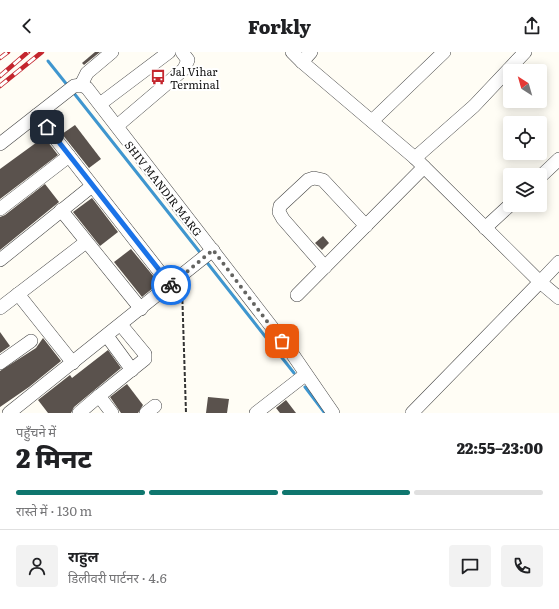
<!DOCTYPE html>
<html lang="hi">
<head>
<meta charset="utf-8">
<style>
	:root { --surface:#fff; --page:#f2f2f2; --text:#202124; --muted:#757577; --line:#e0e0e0; --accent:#0f766e }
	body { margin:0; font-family:Literata,"Noto Sans Devanagari",serif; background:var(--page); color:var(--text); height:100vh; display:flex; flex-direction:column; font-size:15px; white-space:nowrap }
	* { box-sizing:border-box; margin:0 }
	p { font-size:13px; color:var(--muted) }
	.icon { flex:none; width:22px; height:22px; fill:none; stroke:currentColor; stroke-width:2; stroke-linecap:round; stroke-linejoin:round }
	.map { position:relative; height:361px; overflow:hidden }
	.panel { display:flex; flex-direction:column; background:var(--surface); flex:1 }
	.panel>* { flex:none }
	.needle { width:26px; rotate:323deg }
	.buttons { position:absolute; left:503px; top:12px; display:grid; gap:8px }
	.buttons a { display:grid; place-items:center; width:44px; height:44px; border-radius:4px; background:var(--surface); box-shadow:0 2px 10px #0003; font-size:20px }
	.pin { position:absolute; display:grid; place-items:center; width:34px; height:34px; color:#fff; margin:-17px; border-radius:8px; box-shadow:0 2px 6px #0006 }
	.courier { position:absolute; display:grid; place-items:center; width:40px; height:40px; margin:-20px; border:3px solid #1a73e8; border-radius:50%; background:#fff; color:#222; box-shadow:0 1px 5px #0007 }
	.summary em { font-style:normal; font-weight:800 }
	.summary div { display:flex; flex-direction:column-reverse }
	.summary { display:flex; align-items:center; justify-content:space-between; height:68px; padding:0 16px }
	h1 { font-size:26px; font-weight:800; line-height:30px }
	.bar { display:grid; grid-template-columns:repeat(4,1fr); gap:6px 4px; align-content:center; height:48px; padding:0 16px }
	.bar i { height:5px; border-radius:3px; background:var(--line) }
	.bar .on { background:var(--accent) }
	.bar p { grid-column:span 4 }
	.line { display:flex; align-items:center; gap:10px; padding:0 16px; border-top:1px solid var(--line) }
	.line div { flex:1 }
	.round { display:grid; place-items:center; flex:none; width:42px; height:42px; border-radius:4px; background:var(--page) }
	header { display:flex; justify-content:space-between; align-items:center; height:52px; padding:0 16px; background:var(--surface); font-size:18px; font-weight:800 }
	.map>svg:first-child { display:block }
</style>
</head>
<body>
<header><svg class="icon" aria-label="back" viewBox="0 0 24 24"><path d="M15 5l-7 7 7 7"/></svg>Forkly<svg class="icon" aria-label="share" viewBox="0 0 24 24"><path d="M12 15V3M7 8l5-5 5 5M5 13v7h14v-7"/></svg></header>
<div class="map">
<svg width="559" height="361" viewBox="0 0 559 361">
	<rect width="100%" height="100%" fill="#fffdf5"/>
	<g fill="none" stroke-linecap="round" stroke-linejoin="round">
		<g stroke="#3f96cf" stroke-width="3">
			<path d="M48 9 68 34"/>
			<path d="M73 40 202 203"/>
			<path d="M205 208 294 321"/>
			<path d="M305 335 324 360"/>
		</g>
	</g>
	<g fill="#5a524d">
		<path d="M95 0H100L84 13 82 11Z"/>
		<path d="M75 73 101 107 89 116 62 82Z"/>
		<path d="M44 85 58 103 0 147V117Z"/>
		<path d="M45 132 59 150 0 198V165L5 163Z"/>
		<path d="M92 146 118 180 100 194 73 160Z"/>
		<path d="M323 184 329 191 322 198 315 191Z"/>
		<path d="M131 197 159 231 142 245 114 210Z"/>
		<path d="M0 280 10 294 0 301Z"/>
		<path d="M43 286 61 309 29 335 0 355V319L36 296Z"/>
		<path d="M108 298 121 316 74 355 71 361H48L38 348 70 323 72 326Z"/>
		<path d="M127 332 143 353 138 361H121L110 345Z"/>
		<path d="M208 345 229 347 227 361H206Z"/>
		<path d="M286 348 296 361H280L276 356Z"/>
	</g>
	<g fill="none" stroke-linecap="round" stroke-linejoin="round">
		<defs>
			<g id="minor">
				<path d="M292 0 302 10 415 106 540 230 412 361"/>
				<path d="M302 10 311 0"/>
				<path d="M81 33 87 21 112 0"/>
				<path d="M100 52 169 0"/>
				<path d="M37 63 170 233"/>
				<path d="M372 69 444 0"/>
				<path d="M117 74 184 17 188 8 182 0"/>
				<path d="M0 92 74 34 81 33 87 36 291 300 333 361"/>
				<path d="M415 106 474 54 525 0"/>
				<path d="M540 125 559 107"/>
				<path d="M0 157 69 104"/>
				<path d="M61 158 141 257"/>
				<path d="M485 176 510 153"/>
				<path d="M0 208 92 134"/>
				<path d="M559 210 540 230 559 246"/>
				<path d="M325 215 283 167 279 160 280 154 308 128 314 126 323 128 366 174"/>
				<path d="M18 242 73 311"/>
				<path d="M297 243 424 115"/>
				<path d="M0 256 86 190"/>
				<path d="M107 284 132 318"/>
				<path d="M0 311 31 289"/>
				<path d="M9 361 213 198"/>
				<path d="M79 361 99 344"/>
				<path d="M112 361 99 344 145 307V302L121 273"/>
				<path d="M146 361 155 354"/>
				<path d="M256 361 305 323"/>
			</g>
		</defs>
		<use href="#minor" stroke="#444" stroke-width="14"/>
		<path stroke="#333" stroke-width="2" stroke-dasharray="4 2" stroke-linecap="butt" d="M182 236 186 361"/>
		<use href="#minor" stroke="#fff" stroke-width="13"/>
		<defs>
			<g id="rail">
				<path d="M0 6 8 0"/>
				<path d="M0 24 28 0"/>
				<path d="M0 34 42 0"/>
			</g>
		</defs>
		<use href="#rail" stroke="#c4262e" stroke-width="4.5"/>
		<use href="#rail" stroke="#fff" stroke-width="3" stroke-dasharray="9" stroke-linecap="butt"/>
	</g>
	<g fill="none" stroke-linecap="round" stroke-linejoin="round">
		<path stroke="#646461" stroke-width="4" stroke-dasharray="0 7.2" d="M171 233 213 198 282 289"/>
		<path stroke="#1a73e8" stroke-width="5" d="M47 75 171 233"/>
	</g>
	<defs>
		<symbol id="bus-bare" viewBox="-9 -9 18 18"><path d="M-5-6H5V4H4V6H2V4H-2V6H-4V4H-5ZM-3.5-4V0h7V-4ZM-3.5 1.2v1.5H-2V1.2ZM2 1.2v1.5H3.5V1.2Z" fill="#c4262e" stroke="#fff" stroke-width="2.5" paint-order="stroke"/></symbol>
	</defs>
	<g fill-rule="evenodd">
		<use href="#bus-bare" x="147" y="14" width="22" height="22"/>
	</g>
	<g text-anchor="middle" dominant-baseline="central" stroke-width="4" stroke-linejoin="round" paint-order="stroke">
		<g font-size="11" fill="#111" stroke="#fff" text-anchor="start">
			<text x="170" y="19">Jal Vihar<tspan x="170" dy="13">Terminal</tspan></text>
		</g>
		<g font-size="11" fill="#111" stroke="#fff">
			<text transform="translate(164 136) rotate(52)">SHIV MANDIR MARG</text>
		</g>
	</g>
</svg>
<div class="buttons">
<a><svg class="needle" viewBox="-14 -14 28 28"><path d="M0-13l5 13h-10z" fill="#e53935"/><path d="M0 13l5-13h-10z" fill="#757577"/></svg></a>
<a><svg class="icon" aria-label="locate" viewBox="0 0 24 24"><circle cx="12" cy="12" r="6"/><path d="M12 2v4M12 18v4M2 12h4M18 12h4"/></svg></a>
<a><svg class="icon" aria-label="layers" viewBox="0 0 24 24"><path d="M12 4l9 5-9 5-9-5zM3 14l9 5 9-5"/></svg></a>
</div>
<div class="pin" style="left:282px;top:289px;background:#ea580c"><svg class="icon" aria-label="bag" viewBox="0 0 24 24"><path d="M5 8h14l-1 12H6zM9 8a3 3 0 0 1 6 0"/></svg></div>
<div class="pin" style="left:47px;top:75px;background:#1f2937"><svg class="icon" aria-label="home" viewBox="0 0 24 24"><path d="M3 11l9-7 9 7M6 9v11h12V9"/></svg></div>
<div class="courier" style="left:171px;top:233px"><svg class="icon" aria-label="bike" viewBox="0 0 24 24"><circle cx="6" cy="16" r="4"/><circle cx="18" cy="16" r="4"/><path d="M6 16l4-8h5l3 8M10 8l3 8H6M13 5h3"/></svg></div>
</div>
<section class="panel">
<div class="summary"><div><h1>2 मिनट</h1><p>पहुँचने में</p></div><em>22:55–23:00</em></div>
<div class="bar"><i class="on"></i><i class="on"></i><i class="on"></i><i></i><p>रास्ते में · 130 m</p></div>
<div class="line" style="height:72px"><a class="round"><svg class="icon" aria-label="person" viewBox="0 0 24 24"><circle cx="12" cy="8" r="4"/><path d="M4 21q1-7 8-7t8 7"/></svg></a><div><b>राहुल</b><p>डिलीवरी पार्टनर · 4.6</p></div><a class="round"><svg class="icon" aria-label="chat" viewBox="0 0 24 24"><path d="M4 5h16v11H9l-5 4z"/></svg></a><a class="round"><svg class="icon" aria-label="phone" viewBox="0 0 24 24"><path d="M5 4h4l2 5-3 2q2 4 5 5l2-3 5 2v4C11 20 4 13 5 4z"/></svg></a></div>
</section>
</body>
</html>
